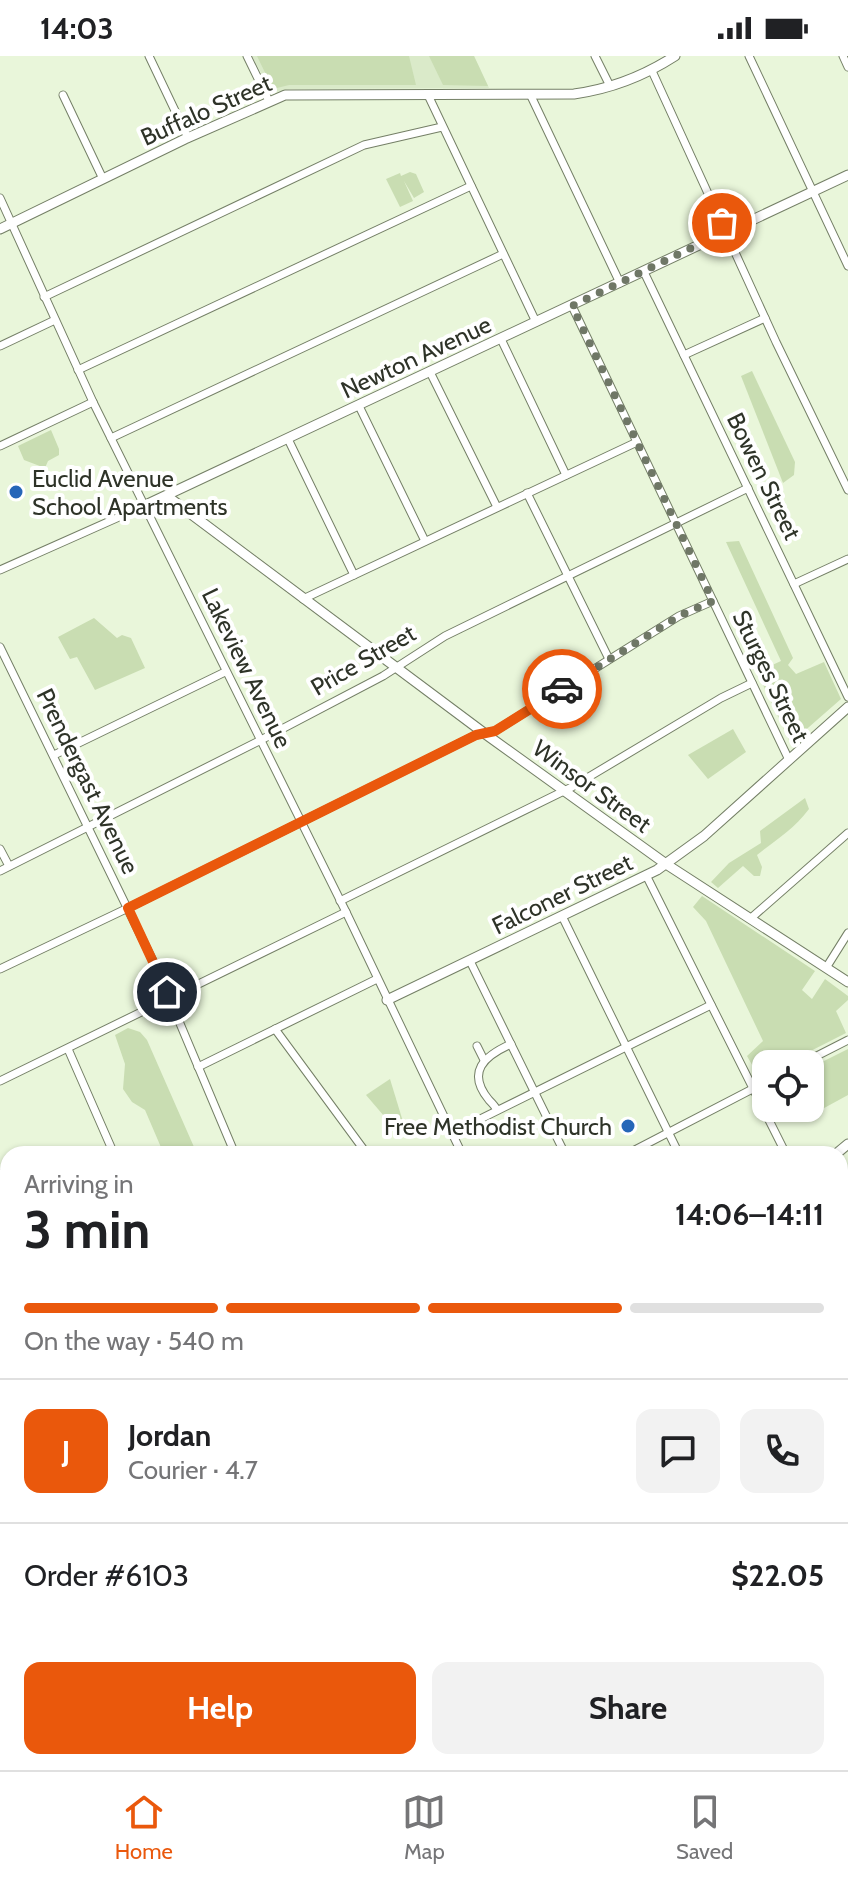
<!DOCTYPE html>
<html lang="en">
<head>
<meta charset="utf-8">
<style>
	:root { --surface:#fff; --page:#f2f2f2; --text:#202124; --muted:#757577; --line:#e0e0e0; --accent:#ea580c }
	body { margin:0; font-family:Cabin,sans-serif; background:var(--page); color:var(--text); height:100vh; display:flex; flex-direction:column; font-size:30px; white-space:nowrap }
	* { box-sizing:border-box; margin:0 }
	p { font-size:26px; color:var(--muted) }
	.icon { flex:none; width:44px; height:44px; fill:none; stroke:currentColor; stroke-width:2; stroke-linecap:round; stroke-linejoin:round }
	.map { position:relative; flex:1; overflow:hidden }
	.details { position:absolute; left:0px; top:1090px; width:848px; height:624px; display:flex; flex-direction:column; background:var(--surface); border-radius:24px 24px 0 0; box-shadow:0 2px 6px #0004 }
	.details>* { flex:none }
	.controls { position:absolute; left:752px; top:994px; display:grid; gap:16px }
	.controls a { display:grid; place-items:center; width:72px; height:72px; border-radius:16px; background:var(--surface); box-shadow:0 2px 6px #0004; font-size:40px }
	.pin { position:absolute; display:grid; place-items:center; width:68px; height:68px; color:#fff; margin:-34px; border:4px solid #fff; border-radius:50%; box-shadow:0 2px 8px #0007 }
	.courier { position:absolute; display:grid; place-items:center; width:80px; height:80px; margin:-40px; border:6px solid #ea580c; border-radius:50%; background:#fff; color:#222; box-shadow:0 2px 10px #0007 }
	.summary em { font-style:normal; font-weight:800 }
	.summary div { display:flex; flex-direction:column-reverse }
	.summary { display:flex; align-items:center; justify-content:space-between; height:136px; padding:0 24px }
	h1 { font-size:52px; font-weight:800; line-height:60px }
	.bar { display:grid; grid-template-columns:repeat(4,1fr); gap:12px 8px; align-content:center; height:96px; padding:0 24px }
	.bar i { height:10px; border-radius:6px; background:var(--line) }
	.bar .active { background:var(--accent) }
	.bar p { grid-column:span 4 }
	.line { display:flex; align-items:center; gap:20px; padding:0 24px; border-top:2px solid var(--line) }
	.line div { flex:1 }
	.round { display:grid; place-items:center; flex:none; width:84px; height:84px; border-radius:16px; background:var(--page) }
	.action { display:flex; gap:16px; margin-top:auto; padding:16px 24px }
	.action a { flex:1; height:92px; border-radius:16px; background:var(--accent); color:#fff; font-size:32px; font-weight:800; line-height:92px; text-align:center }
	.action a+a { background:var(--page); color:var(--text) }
	.status { display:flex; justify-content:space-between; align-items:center; height:56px; padding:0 40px; background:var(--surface); direction:ltr }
	.status svg { height:22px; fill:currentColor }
	.menu { display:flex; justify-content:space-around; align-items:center; height:112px; border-top:2px solid var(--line); background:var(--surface); font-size:22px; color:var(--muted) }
	.menu a { display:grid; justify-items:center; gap:4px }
	.menu .active { color:var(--accent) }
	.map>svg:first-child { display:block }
</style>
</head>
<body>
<div class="status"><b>14:03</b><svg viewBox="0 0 49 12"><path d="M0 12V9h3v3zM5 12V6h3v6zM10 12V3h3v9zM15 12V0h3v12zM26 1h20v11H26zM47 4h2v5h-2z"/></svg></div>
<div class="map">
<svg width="848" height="1714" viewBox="0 0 848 1714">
	<rect width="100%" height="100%" fill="#e9f6da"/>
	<g fill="#daeac9">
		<path d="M252 0H474L489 32 289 33 272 37Z"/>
		<path d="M848 1507V1714H751L744 1706H840V1519Z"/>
	</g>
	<g fill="#c9ddb2">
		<path d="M257 0H409L416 29H289L273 33Z"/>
		<path d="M429 0H474L488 30 443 29Z"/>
		<path d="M410 116 416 118 424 136 414 142 404 125 413 145 400 151 386 123 400 117 401 120Z"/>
		<path d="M752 315 795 406 794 419 783 427 741 320Z"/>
		<path d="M51 374 59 393V399L48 405 45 412 24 404 18 390Z"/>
		<path d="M739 485 793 602 788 609 796 618 824 606 841 643 793 685 789 684 757 616 781 605 726 486Z"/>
		<path d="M94 562 117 582 122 579 131 582 145 612 95 634 77 601 70 603 58 581Z"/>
		<path d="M733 673 746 696 708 723 688 699Z"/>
		<path d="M805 742 809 753C794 773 776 784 757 799L762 811 760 820H754L743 810 718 832 711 826 729 807 761 787 760 775Z"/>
		<path d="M702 840 815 915 802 934 812 943 825 923 848 940V944L836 955 846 977 785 1008H766V1018L759 1021 747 1000 763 985 706 865 693 851Z"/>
		<path d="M128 972 140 976 147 984 194 1091 187 1094 188 1098H160L163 1096 145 1054 132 1046 123 1033 125 1008 115 979Z"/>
		<path d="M848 993V1039L804 1063 798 1052H810V1012Z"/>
		<path d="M390 1023 404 1069 396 1074 366 1039Z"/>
		<path d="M8 1605V1706H33L23 1714H0V1611Z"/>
	</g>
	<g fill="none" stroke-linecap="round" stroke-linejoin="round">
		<defs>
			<g id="minor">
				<path d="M149 0 188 82"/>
				<path d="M247 0 269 45"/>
				<path d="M595 0 610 30"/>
				<path d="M749 0 848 210"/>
				<path d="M843 0 848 11"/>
				<path d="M652 15 776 286 848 434"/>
				<path d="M530 38 620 227"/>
				<path d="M63 39 103 123"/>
				<path d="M428 39 536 266"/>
				<path d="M0 142 93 346 346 856 462 1098"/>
				<path d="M644 216 848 641"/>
				<path d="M44 241 364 89 442 71"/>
				<path d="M572 250 789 704"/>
				<path d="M501 283 566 419"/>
				<path d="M0 290 55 264"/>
				<path d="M684 299 765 262"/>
				<path d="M78 314 471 130"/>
				<path d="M430 316 497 451"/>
				<path d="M359 350 425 485"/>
				<path d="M111 382 503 198"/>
				<path d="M288 383 354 519"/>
				<path d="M0 390 93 346"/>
				<path d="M527 437 609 603"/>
				<path d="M0 514 137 453"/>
				<path d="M794 528 848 503"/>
				<path d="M303 543 637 386"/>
				<path d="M0 591 157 913 235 1098"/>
				<path d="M54 699 225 616"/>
				<path d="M0 793 9 810"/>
				<path d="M0 815 259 685 383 620 445 580 748 432"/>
				<path d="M646 819 786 1098"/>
				<path d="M340 845 572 731 721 642 752 627"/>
				<path d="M562 860 679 1098"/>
				<path d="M750 863 848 777"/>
				<path d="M470 905 565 1098"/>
				<path d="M826 912 848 877"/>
				<path d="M0 913 128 852 476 679 495 675 679 560 713 545"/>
				<path d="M275 973 367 1098"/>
				<path d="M477 990 484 1004"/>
				<path d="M68 993 114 1098"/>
				<path d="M801 1008 848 984"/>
				<path d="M198 1011 377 923"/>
				<path d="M0 1025 346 856"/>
				<path d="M497 1054C495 1050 492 1047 489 1044 466 1016 484 1000 511 988"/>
				<path d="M452 1077 711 949"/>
				<path d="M627 1098 766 1026"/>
				<path d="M0 1187 8 1183"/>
				<path d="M840 1266 848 1277"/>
				<path d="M0 1290 8 1286"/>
				<path d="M0 1356 8 1352"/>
				<path d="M0 1470 8 1464"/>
				<path d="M840 1506 848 1491"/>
				<path d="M0 1579 8 1590"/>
				<path d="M0 1604 8 1598"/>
				<path d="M96 1706 103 1714"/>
				<path d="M506 1706 512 1714"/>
				<path d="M644 1706 650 1714"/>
				<path d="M737 1706 745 1714"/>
				<path d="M377 1714 388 1706"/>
				<path d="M557 1714 568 1706"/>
				<path d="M708 1714 714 1706"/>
				<path d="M721 1714 731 1706"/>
			</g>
			<g id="tertiary">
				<path d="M0 173 185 83 285 39 574 38C611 33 644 20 675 0"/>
				<path d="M167 440 484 677 666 808 848 926"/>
				<path d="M137 453 848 119"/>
				<path d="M387 944 657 814 704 780 848 651"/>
				<path d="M836 1098 848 1088"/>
				<path d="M840 1228 848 1221"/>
				<path d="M840 1461 848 1469"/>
				<path d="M237 1706 243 1714"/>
			</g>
			<path id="primary" d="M840 1363 848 1357"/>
			<g id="trunk">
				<path d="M0 1120 8 1138"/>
				<path d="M33 1714 44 1706"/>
				<path d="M205 1714 215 1706"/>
			</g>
		</defs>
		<use href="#minor" stroke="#747f66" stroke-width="9"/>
		<use href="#tertiary" stroke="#747f66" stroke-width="11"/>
		<use href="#primary" stroke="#747f66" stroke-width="14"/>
		<use href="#trunk" stroke="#747f66" stroke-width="14"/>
		<use href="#minor" stroke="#fff" stroke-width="7"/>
		<use href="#tertiary" stroke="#fff" stroke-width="9"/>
		<use href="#primary" stroke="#fff" stroke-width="12"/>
		<use href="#trunk" stroke="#fff" stroke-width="12"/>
	</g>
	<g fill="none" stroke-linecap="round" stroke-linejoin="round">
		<path stroke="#6f7766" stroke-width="8" stroke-dasharray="0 14.4" d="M562 633 679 560 713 545 572 250 726 175 722 167"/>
		<path stroke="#ea580c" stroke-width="10" d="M167 936 128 852 476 679 495 675 562 633"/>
	</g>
	<g fill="#2666b8" stroke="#fff" stroke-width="3">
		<circle cx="16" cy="436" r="8"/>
		<circle cx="628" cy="1070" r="8"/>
	</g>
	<g text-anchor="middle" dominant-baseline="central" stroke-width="8" stroke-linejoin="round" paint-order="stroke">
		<g font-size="24" fill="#2e3328" stroke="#fff">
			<text transform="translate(206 54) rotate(-24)">Buffalo Street</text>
			<text transform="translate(416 301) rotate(-25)">Newton Avenue</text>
			<text transform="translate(764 420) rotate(64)">Bowen Street</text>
			<text transform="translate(363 604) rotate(-30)">Price Street</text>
			<text transform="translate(247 612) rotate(64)">Lakeview Avenue</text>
			<text transform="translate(771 620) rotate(64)">Sturges Street</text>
			<text transform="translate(88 725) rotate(64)">Prendergast Avenue</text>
			<text transform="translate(592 730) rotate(36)">Winsor Street</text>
			<text transform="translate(562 838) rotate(-26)">Falconer Street</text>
		</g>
		<g font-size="24" fill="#2e3328" stroke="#fff" text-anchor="start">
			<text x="32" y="422">Euclid Avenue<tspan x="32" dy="28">School Apartments</tspan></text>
			<text x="612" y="1070" text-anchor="end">Free Methodist Church</text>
		</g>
	</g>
</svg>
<div class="controls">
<a><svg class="icon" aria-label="locate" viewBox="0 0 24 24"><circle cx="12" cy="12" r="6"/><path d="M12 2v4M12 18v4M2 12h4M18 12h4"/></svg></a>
</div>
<div class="pin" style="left:722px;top:167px;background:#ea580c"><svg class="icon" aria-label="bag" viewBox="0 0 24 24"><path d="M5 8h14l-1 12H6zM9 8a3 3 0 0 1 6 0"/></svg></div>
<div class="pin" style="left:167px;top:936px;background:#1f2937"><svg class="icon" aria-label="home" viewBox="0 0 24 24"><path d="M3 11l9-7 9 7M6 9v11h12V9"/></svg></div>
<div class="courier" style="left:562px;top:633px"><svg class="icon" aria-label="car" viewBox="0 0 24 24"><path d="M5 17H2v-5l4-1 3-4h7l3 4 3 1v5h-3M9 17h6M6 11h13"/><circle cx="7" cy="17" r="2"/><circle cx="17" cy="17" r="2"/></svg></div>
<section class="details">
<div class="summary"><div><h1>3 min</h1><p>Arriving in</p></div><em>14:06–14:11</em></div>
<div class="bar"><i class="active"></i><i class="active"></i><i class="active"></i><i></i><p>On the way · 540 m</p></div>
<div class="line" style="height:144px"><b class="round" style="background:var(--accent);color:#fff">J</b><div><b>Jordan</b><p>Courier · 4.7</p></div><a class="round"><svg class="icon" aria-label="chat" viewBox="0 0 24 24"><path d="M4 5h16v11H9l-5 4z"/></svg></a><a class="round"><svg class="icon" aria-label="phone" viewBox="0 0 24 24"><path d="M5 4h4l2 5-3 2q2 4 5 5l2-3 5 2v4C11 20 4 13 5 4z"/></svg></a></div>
<div class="line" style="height:104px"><div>Order #6103</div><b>$22.05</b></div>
<div class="action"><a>Help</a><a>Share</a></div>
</section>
</div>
<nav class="menu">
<a class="active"><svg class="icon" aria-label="home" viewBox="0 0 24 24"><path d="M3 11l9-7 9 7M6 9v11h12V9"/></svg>Home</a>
<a><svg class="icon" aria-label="map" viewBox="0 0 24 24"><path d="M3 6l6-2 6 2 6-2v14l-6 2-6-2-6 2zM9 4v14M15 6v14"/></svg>Map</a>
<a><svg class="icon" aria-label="saved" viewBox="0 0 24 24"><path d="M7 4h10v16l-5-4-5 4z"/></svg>Saved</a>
</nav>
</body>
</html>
